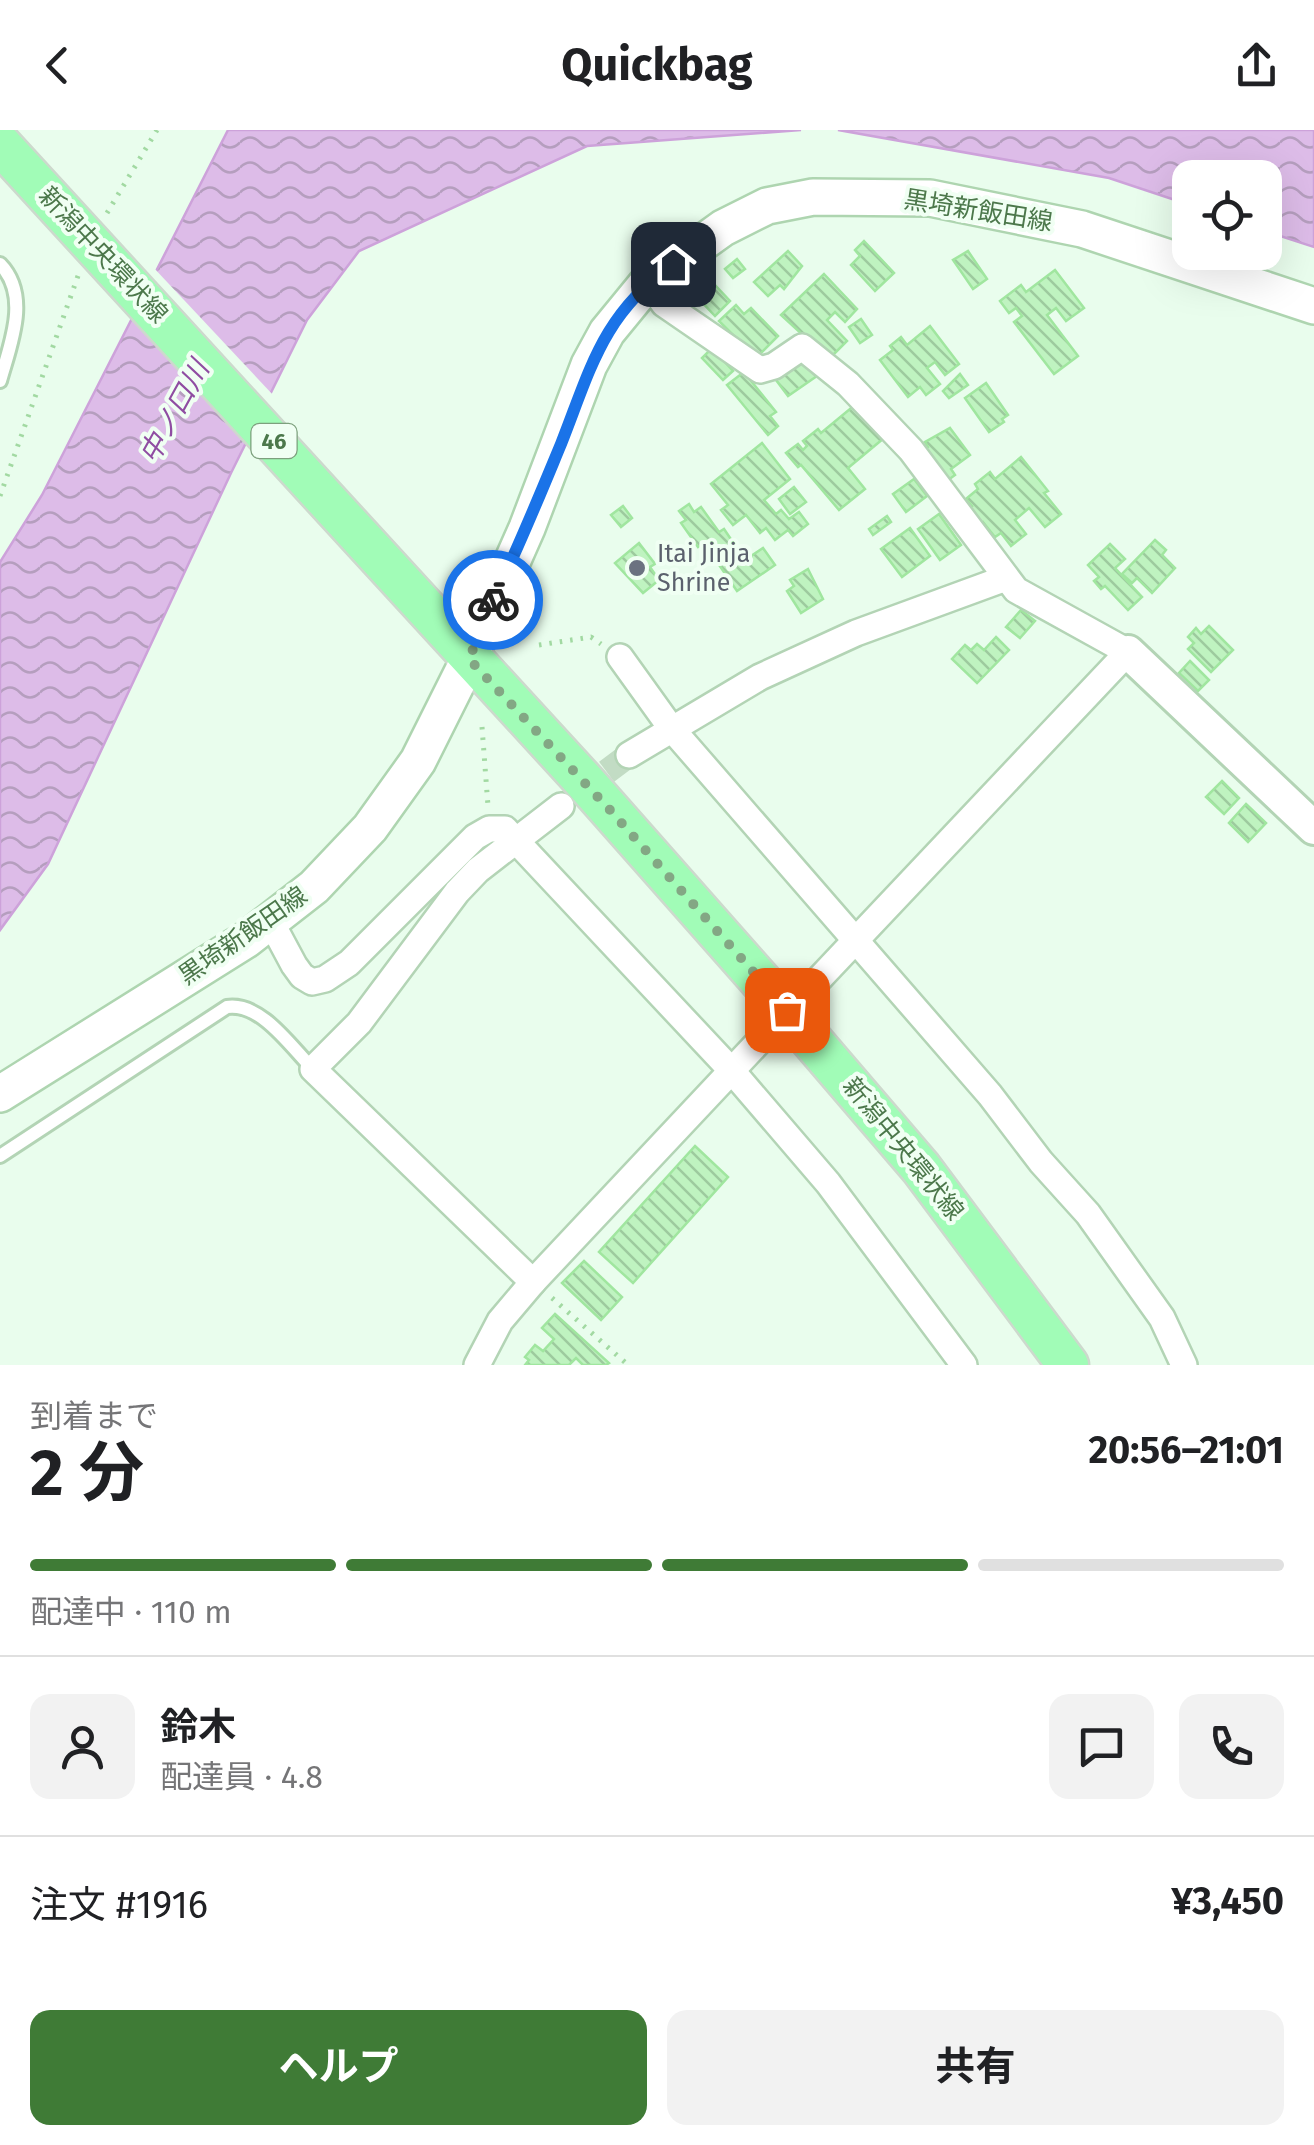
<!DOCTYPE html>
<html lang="ja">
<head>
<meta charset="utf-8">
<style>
	:root { --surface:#fff; --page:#f2f2f2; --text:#202124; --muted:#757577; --line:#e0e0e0; --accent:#3f7b36 }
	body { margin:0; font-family:"Fira Sans","Noto Sans JP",sans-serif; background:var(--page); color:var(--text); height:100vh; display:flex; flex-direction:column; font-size:38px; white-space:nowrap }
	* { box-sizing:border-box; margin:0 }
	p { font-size:32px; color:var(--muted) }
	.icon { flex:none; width:55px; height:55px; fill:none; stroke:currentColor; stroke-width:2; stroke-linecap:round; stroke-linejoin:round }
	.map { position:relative; height:1235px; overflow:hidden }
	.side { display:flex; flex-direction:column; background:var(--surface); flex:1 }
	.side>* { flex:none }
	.tools { position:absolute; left:1172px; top:30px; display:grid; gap:20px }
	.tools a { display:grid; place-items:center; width:110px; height:110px; border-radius:20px; background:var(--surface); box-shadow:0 10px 40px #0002; font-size:50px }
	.pin { position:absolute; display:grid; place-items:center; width:85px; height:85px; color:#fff; margin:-42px; border-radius:20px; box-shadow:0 5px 15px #0006 }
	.courier { position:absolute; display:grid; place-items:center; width:100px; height:100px; margin:-50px; border:8px solid #1a73e8; border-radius:50%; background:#fff; color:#222; box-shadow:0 2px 12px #0007 }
	.head em { font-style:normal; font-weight:700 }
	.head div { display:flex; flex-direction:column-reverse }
	.head { display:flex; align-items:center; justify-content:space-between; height:170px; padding:0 30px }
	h1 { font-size:65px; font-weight:700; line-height:75px }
	.bar { display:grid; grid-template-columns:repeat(4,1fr); gap:15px 10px; align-content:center; height:120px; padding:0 30px }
	.bar i { height:12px; border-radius:8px; background:var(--line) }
	.bar .selected { background:var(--accent) }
	.bar p { grid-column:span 4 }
	.line { display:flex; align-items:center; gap:25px; padding:0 30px; border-top:2px solid var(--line) }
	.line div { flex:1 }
	.round { display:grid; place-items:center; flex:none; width:105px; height:105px; border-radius:20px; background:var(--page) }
	.cta { display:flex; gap:20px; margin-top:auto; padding:20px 30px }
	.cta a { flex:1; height:115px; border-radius:20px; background:var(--accent); color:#fff; font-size:40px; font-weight:700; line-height:115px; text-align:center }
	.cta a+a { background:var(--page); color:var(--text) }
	header { display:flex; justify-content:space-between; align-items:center; height:130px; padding:0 30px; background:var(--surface); font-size:45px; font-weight:700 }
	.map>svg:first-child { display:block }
</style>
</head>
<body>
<header><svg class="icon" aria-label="back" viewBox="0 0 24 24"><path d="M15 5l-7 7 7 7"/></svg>Quickbag<svg class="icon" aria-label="share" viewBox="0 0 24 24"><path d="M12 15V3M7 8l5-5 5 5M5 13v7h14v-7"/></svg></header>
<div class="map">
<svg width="1314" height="1235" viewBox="0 0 1314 1235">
	<defs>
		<pattern id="water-waves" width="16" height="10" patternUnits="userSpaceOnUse" patternTransform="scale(2.5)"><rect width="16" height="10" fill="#ddbce8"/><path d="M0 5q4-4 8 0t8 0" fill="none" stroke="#b59ebe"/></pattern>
		<pattern id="building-back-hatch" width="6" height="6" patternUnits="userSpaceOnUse" patternTransform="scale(2.5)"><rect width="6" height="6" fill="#bff3c0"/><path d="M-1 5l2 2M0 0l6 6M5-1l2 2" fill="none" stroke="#9dca9e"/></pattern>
	</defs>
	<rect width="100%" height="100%" fill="#e9fded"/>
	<g fill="url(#water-waves)" stroke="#cda2da" stroke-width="2.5">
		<path d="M228 0H801L587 16 359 121 307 190 231 343 48 734 0 800V432L42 365Z"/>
		<path d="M838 0H1314V117L1265 101V48H1190V75L1109 48Z"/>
	</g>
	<path fill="#e9fded" d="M153 137 274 266 250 317 129 183Z"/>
	<g fill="url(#building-back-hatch)" stroke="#a0e69f" stroke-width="2.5">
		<path d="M864 111 894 143 875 161 851 135 860 126 855 120Z"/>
		<path d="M788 121 802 136 784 159 780 155 768 166 754 152Z"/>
		<path d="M968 121 987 149 973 159 953 130Z"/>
		<path d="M737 129 745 139 733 148 725 139Z"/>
		<path d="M1055 140 1084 178 1066 191 1056 178 1047 185 1078 226 1054 244 1014 192 1022 186 1016 178 1009 183 1000 171 1021 155 1026 162Z"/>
		<path d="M824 144 857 179 845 192 835 182 827 190 847 211 829 229 781 185Z"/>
		<path d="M715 155 730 171 715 186 699 169Z"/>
		<path d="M736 175 744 184 751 178 778 206 756 228 719 191Z"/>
		<path d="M861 189 872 205 860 213 849 197Z"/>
		<path d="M930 196 959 234 945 245 935 232 927 238 940 254 926 265 920 257 908 267 880 230 893 220 890 216 901 207 907 215Z"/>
		<path d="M712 218 733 241 723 250 702 228Z"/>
		<path d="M805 229 817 246 788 266 776 250Z"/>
		<path d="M744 242 776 282 770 286 778 296 768 305 727 255Z"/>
		<path d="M960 244 968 255 949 268 943 261Z"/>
		<path d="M986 253 1008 285 1002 289 1004 292 989 302 965 268Z"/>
		<path d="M856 274 884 308 848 338 865 359 839 380 801 335 798 337 786 323 798 314 803 320 807 316 803 311 818 299 821 303Z"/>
		<path d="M950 298 970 325 951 339 955 345 944 353 922 322 928 317 925 312Z"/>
		<path d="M762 313 790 349 764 370 776 384 781 380 789 389 799 382 808 394 793 406 788 400 775 410 766 398 760 403 746 385 733 395 721 380 728 375 711 354Z"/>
		<path d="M1021 327 1048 361 1044 363 1061 384 1045 397 1029 378 1015 390 1026 404 1011 416 1001 403 995 407 983 392 978 397 965 381 972 376 966 369 978 359 975 354 990 342 995 349Z"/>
		<path d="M914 349 927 366 906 382 893 364Z"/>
		<path d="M794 357 806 372 790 384 779 369Z"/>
		<path d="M689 374 694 382 701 377 719 402 724 399 745 430 763 418 775 435 737 461 704 413 698 417 681 393 686 390 679 381Z"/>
		<path d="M623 376 632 388 621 397 611 385Z"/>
		<path d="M939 384 961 415 940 430 918 399Z"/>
		<path d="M887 386 891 392 873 405 869 399Z"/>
		<path d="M910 398 930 426 902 447 881 419Z"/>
		<path d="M1155 410 1166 420 1162 425 1175 438 1152 463 1137 448 1132 453 1122 444Z"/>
		<path d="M639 413 655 434 650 437 659 450 643 463 615 433Z"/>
		<path d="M1110 414 1125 429 1115 438 1142 467 1128 480 1105 456 1101 459 1094 451 1099 447 1088 435Z"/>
		<path d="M808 439 823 469 801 483 787 461 794 456 790 450Z"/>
		<path d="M1021 480 1035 491 1020 508 1006 497Z"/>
		<path d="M1209 496 1233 520 1211 542 1188 519 1194 513 1188 507 1196 498 1201 504Z"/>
		<path d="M996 507 1009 520 977 553 952 529 965 515 971 520 977 514 984 520Z"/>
		<path d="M1190 531 1209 550 1198 561 1179 543Z"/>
		<path d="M1222 651 1239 668 1224 684 1206 667Z"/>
		<path d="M1246 674 1266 693 1248 712 1229 693Z"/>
		<path d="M695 1016 728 1047 633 1153 599 1122Z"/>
		<path d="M584 1131 622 1167 601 1190 562 1153Z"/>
		<path d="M555 1184 609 1233 606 1235H583L576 1228 569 1235H525L529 1230 525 1227 535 1215 543 1221 554 1209 542 1198Z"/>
	</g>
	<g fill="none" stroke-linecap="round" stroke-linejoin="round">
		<g stroke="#c2dcc4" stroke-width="25" stroke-dasharray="25 12" stroke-linecap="butt">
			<path d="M577 664 629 625"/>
			<path d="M780 889 820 848"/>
		</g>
		<defs>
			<g id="service">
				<path d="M0 134C31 166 10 215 0 251"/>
				<path d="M0 1026 227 877C261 872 291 917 313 939"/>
			</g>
			<g id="minor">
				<path d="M648 152 664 174 760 240 774 236 802 217 848 254 911 320 1016 460 1128 522 820 848"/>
				<path d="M620 527 671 598 990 965 1041 1032 1088 1084 1162 1188 1184 1235"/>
				<path d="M629 625 760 547 856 503 1006 448"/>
				<path d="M271 792 294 835 302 846 312 852 325 849 349 833 475 707 489 699H505L732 941 828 1053 964 1235"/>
				<path d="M533 1152 313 939 359 893 457 762 478 740 561 676"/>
				<path d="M477 1235 500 1191 533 1152 766 904"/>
			</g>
			<path id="tertiary" d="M1128 522 1314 698"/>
			<path id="secondary" d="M0 964 246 810 314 757 370 698 418 631 469 529 527 398 589 235 607 202 648 152 723 98 767 76 813 67 930 68 1082 99 1314 176"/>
			<path id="primary" d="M0 14 585 652 766 857 921 1038 1068 1235"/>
		</defs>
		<use href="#service" stroke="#b3d4b5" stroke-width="18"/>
		<use href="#minor" stroke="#b3d4b5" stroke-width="30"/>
		<use href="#tertiary" stroke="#b3d4b5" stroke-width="38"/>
		<use href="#secondary" stroke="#aed5b0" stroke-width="40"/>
		<use href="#primary" stroke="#cdd9cd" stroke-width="45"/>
		<g stroke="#a2d9a2" stroke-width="5" stroke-dasharray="2.5 8" stroke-linecap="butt">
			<path d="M107 83 157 0"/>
			<path d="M0 366 79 143"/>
			<path d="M539 515 591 507 601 514"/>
			<path d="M482 597 488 676"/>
			<path d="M552 1168 628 1235"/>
		</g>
		<use href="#service" stroke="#fff" stroke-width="12"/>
		<use href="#minor" stroke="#fff" stroke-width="25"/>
		<use href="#tertiary" stroke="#fff" stroke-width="32"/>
		<use href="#secondary" stroke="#fff" stroke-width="35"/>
		<use href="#primary" stroke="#a1fcb7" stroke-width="40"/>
	</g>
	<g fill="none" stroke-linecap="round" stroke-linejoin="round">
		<path stroke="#83a784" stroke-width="10" stroke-dasharray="0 18" d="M493 470 469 529 610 680 787 880"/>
		<path stroke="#1a73e8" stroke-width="12" d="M493 470C518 419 539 367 561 314 591 238 602 185 673 134"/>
	</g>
	<circle fill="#6b7280" stroke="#f0fff3" stroke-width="4" cx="637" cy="438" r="10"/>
	<g text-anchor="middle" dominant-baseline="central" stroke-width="8" stroke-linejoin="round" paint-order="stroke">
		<rect fill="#f0fff3" stroke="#7da07d" stroke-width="2.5" x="251.5" y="294" width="45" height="34" rx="8"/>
		<g font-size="22" font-weight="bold" fill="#4c784b">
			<text x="274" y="311">46</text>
		</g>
		<g font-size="25" fill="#4c784b" stroke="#f0fff3">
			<text transform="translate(978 81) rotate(9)">黒埼新飯田線</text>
			<text transform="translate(103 125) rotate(47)">新潟中央環状線</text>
			<text transform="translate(243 806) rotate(-35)">黒埼新飯田線</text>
			<text transform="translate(903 1019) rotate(51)">新潟中央環状線</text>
		</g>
		<g font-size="25" fill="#5b616d" stroke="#f0fff3" text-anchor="start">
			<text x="657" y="424">Itai Jinja<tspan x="657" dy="29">Shrine</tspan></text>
		</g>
		<g font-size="28" font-style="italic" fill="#8f4da2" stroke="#f0fff3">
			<text transform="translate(174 282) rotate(-61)">中ノ口川</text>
		</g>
	</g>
</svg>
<div class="tools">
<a><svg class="icon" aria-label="locate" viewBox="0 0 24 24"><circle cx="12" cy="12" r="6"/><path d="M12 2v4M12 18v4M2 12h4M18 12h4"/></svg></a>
</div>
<div class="pin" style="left:787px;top:880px;background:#ea580c"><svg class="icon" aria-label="bag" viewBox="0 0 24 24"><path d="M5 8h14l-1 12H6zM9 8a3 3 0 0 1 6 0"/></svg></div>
<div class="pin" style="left:673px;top:134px;background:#1f2937"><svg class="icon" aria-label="home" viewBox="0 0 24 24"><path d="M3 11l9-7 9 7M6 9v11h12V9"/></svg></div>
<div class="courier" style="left:493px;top:470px"><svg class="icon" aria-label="bike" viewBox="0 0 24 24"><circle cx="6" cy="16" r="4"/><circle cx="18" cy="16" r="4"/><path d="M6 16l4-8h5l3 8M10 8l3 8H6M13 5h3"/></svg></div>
</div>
<section class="side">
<div class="head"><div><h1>2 分</h1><p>到着まで</p></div><em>20:56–21:01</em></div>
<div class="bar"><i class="selected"></i><i class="selected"></i><i class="selected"></i><i></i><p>配達中 · 110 m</p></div>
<div class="line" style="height:180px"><a class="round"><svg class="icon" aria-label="person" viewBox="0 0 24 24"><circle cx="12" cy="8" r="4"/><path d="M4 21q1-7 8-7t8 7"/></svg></a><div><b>鈴木</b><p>配達員 · 4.8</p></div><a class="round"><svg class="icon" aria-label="chat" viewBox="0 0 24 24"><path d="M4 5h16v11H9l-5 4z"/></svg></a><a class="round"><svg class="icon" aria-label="phone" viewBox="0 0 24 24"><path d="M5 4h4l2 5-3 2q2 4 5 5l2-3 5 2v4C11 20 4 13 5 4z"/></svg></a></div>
<div class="line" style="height:130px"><div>注文 #1916</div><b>¥3,450</b></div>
<div class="cta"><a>ヘルプ</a><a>共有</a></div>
</section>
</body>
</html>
